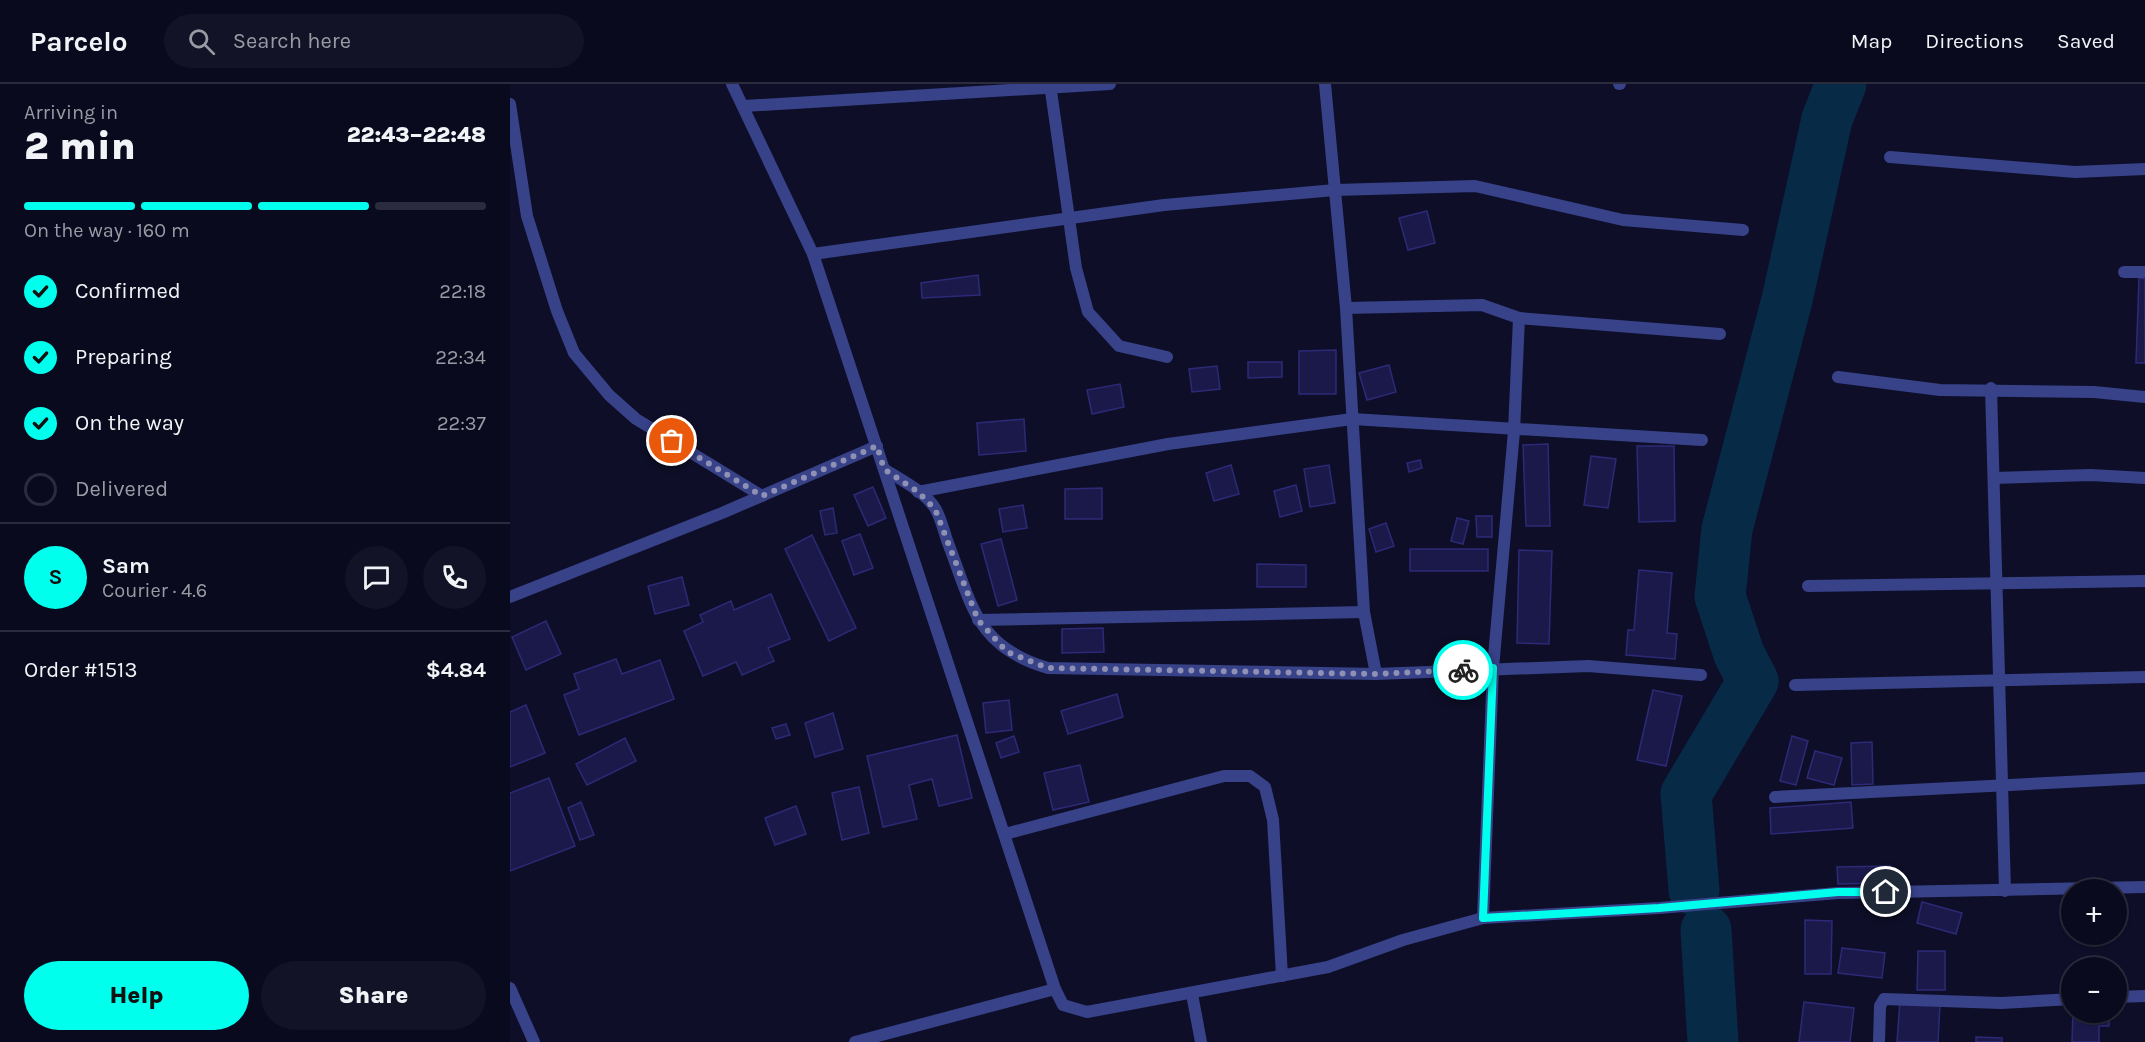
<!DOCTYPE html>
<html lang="en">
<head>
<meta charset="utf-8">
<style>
	:root { --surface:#0a0a1e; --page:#131327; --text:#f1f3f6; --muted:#999aa4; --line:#2a2b3c; --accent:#01ffed }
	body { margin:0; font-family:Karla,sans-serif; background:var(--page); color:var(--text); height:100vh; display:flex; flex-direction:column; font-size:22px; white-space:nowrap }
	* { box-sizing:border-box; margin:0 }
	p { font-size:20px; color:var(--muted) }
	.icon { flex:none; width:33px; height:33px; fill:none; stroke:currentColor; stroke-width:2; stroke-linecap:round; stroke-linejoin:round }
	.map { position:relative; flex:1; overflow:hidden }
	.sheet { display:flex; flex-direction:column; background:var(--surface); width:510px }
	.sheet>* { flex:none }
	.controls { position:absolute; left:1551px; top:795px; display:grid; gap:12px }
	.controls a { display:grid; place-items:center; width:66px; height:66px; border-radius:50%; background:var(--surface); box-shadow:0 2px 4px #0004,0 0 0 2px var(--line); font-size:30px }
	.pin { position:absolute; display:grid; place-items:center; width:51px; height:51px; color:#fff; margin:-26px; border:3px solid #fff; border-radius:50%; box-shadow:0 2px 6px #0007 }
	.courier { position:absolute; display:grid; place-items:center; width:60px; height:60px; margin:-30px; border:4px solid #01ffed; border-radius:50%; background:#fff; color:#222; box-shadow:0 2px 8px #0007 }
	.summary em { font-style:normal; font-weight:800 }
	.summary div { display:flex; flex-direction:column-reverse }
	.summary { display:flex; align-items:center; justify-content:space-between; height:102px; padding:0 24px }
	h1 { font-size:39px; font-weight:800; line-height:45px }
	.bar { display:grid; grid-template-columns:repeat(4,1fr); gap:9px 6px; align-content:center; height:72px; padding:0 24px }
	.bar i { height:8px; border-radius:4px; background:var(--line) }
	.bar .selected { background:var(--accent) }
	.bar p { grid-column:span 4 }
	.line { display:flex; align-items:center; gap:15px; padding:0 24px; border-top:2px solid var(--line) }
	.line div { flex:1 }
	.round { display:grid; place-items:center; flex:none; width:63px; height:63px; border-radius:32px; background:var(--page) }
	ol { padding:0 24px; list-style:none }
	li { display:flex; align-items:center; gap:18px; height:66px }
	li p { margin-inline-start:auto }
	li .icon { padding:6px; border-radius:50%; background:var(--accent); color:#111; stroke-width:4 }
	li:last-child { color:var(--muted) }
	li i { width:33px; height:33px; border:3px solid var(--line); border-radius:50% }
	.primary-button { display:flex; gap:12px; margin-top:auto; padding:12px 24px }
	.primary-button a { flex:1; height:69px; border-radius:36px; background:var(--accent); color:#111; font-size:24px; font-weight:800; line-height:69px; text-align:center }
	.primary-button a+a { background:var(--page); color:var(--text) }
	header { display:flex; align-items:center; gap:36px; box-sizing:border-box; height:84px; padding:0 30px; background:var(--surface); border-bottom:2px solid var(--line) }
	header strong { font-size:28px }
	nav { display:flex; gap:33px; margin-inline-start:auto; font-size:21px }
	.search { width:420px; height:54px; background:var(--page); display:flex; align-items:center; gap:15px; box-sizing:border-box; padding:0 21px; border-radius:33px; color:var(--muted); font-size:22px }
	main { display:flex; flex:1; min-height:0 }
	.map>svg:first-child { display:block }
</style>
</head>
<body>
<header>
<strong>Parcelo</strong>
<div class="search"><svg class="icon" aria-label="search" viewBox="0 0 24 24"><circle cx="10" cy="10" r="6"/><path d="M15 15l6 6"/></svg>Search here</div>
<nav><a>Map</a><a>Directions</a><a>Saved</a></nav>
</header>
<main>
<section class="sheet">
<div class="summary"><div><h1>2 min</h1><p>Arriving in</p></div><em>22:43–22:48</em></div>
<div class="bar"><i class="selected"></i><i class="selected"></i><i class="selected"></i><i></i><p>On the way · 160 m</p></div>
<ol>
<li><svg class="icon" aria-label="check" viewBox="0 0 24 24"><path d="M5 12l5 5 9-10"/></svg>Confirmed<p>22:18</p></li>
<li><svg class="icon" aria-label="check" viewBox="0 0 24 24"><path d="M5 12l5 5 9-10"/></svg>Preparing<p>22:34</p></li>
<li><svg class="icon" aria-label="check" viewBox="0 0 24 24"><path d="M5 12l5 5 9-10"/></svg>On the way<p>22:37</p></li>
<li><i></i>Delivered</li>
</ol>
<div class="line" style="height:108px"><b class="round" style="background:var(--accent);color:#111">S</b><div><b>Sam</b><p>Courier · 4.6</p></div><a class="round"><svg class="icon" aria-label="chat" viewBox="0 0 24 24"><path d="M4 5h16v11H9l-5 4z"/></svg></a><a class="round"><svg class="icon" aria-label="phone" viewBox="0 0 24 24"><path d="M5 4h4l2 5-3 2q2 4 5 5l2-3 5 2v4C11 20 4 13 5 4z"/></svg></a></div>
<div class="line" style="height:78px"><div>Order #1513</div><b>$4.84</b></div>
<div class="primary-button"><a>Help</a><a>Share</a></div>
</section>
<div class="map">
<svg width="1635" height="958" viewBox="0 0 1635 958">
	<rect width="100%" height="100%" fill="#0e0e28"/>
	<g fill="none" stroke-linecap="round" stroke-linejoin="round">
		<g stroke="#072a47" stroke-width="51">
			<path d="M1184 806 1176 710 1243 597 1229 570 1210 512 1217 445 1277 216 1317 35 1331 0"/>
			<path d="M1196 846 1203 958"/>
		</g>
	</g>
	<g fill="#1b194a" stroke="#2c2a77" stroke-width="1.5">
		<path d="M917 127 925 159 898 166 889 134Z"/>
		<path d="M468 191 470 211 412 214 411 199Z"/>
		<path d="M1629 194 1635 195V279H1626Z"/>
		<path d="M826 266V310H789V267Z"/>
		<path d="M738 278H772V293L738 294Z"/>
		<path d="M879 281 886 308 857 316 849 289Z"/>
		<path d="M707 282 710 305 682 308 679 285Z"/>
		<path d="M610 300 614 323 582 330 577 306Z"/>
		<path d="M514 335 516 367 469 371 467 339Z"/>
		<path d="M1038 360 1040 442H1016L1013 361Z"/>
		<path d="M1127 362H1164L1165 437 1129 438Z"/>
		<path d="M1081 372 1106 375 1098 424 1074 421Z"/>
		<path d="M910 376 912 384 899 388 897 379Z"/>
		<path d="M721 381 729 410 704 417 696 389Z"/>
		<path d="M819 381 825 419 800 423 794 385Z"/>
		<path d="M786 401 792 427 770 433 764 407Z"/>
		<path d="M363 403 376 434 358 442 344 411Z"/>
		<path d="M592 404V435H555V405Z"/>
		<path d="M513 421 517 444 493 448 489 425Z"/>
		<path d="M323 424 327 449 315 451 310 427Z"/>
		<path d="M966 432H982V453H967Z"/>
		<path d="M947 434 959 437 953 460 941 457Z"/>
		<path d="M876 439 884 462 866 468 859 445Z"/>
		<path d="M350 450 363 484 344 491 332 457Z"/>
		<path d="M302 451 346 544 319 557 275 465Z"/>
		<path d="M491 455 507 516 488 522 471 460Z"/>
		<rect x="900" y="465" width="78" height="22"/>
		<path d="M1009 466 1042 467 1039 560 1007 559Z"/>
		<path d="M747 480 796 481V503H747Z"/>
		<path d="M1129 486 1162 489 1157 549 1167 550 1165 575 1116 571 1118 546H1124Z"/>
		<path d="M172 493 179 521 145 530 138 502Z"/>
		<path d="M261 510 280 555 258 564 264 577 232 591 226 578 193 592 174 547 193 538 190 531 221 517 224 526Z"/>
		<path d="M36 537 51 570 16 586 2 553Z"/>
		<path d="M593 544 594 568 552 569V545Z"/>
		<path d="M106 575 112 590 150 576 164 615 69 651 54 611 69 605 64 590Z"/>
		<path d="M1143 606 1172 612 1156 682 1127 676Z"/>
		<path d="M607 610 613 633 558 650 551 627Z"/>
		<path d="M499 616 502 646 476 649 473 619Z"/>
		<path d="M16 621 35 669 0 683V628Z"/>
		<path d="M323 629 333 665 305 673 295 639Z"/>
		<path d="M276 640 280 651 266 655 262 644Z"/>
		<path d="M447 651 462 714 429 722 422 695 399 701 407 735 373 743 357 672Z"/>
		<path d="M504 652 509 668 491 674 486 659Z"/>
		<path d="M1282 652 1298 657 1286 701 1270 697Z"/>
		<path d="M115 654 126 677 77 701 66 680Z"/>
		<path d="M1362 658 1363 700 1342 701 1341 659Z"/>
		<path d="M1305 667 1332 674 1324 701 1297 694Z"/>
		<path d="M570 681 579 718 543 726 534 689Z"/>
		<path d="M39 694 65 762 0 787V709Z"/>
		<path d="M349 703 359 749 332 756 322 709Z"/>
		<path d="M71 718 84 751 70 756 58 724Z"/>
		<path d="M1341 718 1343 744 1261 750 1260 724Z"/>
		<path d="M286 722 296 750 265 761 255 734Z"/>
		<path d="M1380 782V799L1328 800 1327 783Z"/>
		<path d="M1412 818 1452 829 1446 850 1407 839Z"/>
		<path d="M1295 836 1322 837 1321 890H1295Z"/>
		<path d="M1332 864 1375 869 1372 894 1328 889Z"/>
		<path d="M1408 867H1435V906H1407Z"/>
		<path d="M1390 917 1430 920 1428 958H1387Z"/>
		<path d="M1294 918 1344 924 1340 958H1289Z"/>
		<path d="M1563 928H1600L1599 942H1589V958H1562Z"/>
		<path d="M1466 953 1492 954V958H1466Z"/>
	</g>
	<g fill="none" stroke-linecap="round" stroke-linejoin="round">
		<g stroke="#374289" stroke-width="12">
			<path d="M222 0 303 170 545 905 553 921 577 928 818 883 893 856 973 834 1149 824 1328 809 1635 803"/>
			<path d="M540 0 566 184 578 228 609 262 657 273"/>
			<path d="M815 0 836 224 854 528 866 590 1078 582 1191 591"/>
			<path d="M1109 0H1110"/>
			<path d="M0 20 17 132 47 227 64 269 99 311 126 335 252 412"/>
			<path d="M234 22 600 0"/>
			<path d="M1380 73 1565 88 1635 85"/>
			<path d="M303 170 654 121 825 106 965 102 1113 136 1233 146"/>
			<path d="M1614 188H1635"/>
			<path d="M836 224 972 221 1009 234 1210 250"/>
			<path d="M1328 293 1430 306 1584 308 1635 313"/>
			<path d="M1481 304 1495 807"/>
			<path d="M374 385C391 396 414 407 425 424 431 434 434 448 438 459 462 521 466 563 538 584L866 590"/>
			<path d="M1484 394 1581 391 1635 394"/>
			<path d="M408 408 658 360 842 335 1192 356"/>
			<path d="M1298 502 1635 497"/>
			<path d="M0 513 212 429 367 362"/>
			<path d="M468 536 854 528"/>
			<path d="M1285 601 1635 593"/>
			<path d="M1265 713 1635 694"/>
			<path d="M495 750 714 692H740L755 703 763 736 772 892"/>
			<path d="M973 834 983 584 1004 347 1009 234"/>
			<path d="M0 904 24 958"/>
			<path d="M682 910 691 958"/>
			<path d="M1606 913 1635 912"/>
			<path d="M345 958 545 905"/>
			<path d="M1369 958 1370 922 1374 915 1491 919 1562 915"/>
		</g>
	</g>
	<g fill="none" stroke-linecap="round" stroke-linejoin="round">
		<path stroke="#8f91b4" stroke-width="6" stroke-dasharray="0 10.8" d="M162 357 252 412 367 362 374 385 408 408 425 425 468 536 497 568 538 584 866 590 953 586"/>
		<path stroke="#01ffed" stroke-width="8" d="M953 586 983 584 973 834 1149 824 1328 808H1376"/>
	</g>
</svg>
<div class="controls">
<a>+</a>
<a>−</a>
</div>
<div class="pin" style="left:162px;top:357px;background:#ea580c"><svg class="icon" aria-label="bag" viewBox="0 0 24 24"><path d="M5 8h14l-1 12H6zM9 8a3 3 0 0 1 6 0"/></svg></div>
<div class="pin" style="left:1376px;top:808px;background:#1f2937"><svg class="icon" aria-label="home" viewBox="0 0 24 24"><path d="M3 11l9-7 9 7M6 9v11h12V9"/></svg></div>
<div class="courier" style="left:953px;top:586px"><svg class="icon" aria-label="bike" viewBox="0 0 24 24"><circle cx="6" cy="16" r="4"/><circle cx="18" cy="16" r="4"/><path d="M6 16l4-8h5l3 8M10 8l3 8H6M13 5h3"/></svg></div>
</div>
</main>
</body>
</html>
